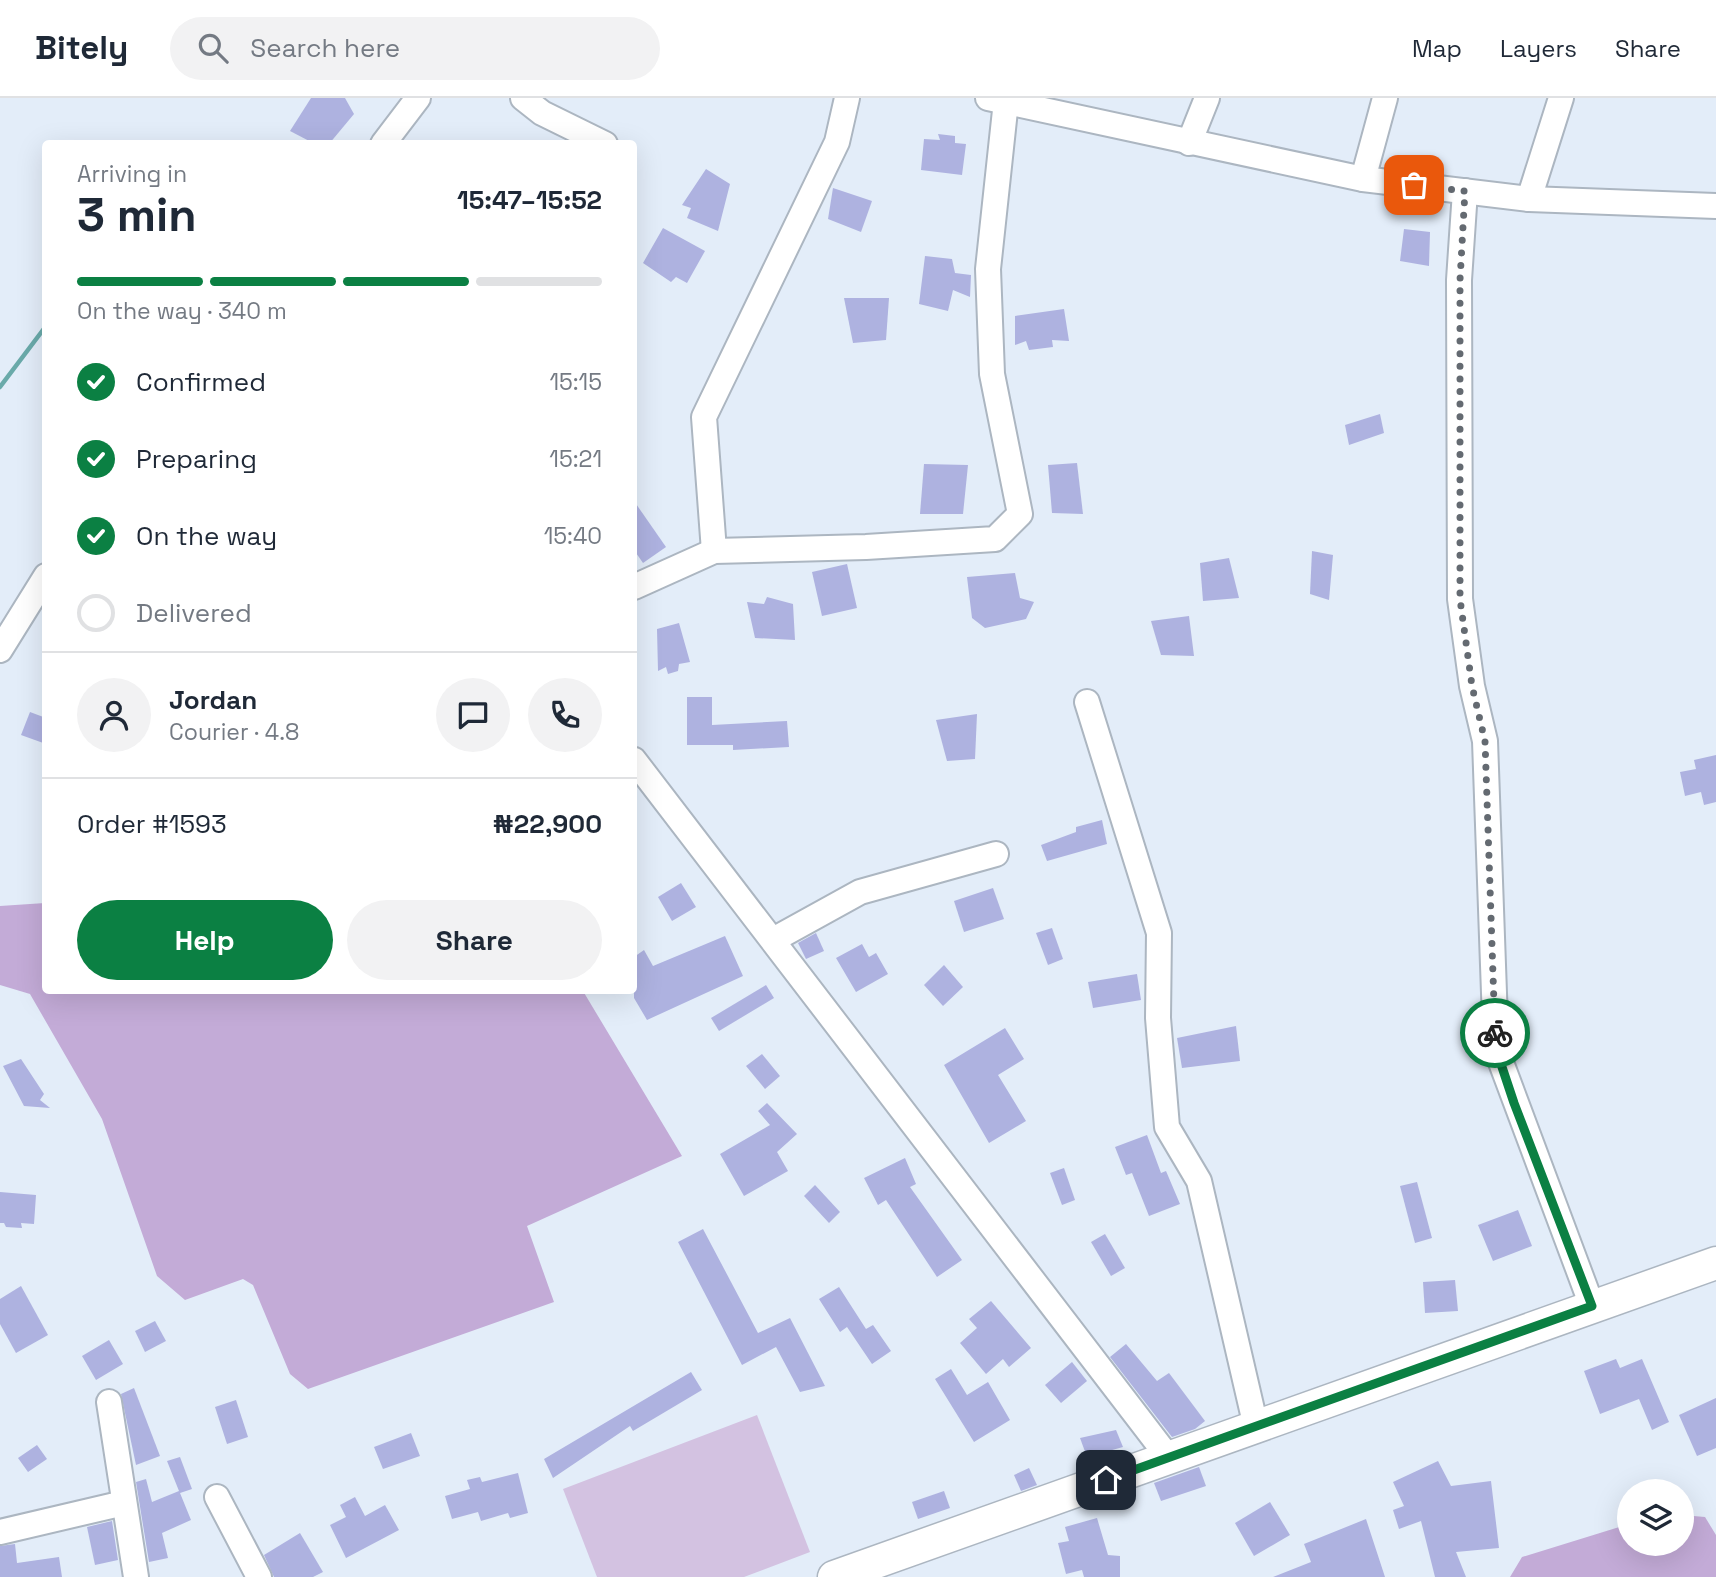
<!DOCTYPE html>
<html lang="en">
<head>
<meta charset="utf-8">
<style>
	:root { --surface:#fff; --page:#f2f2f3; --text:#1f2937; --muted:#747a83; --line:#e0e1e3; --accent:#0b8043 }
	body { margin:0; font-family:"Space Grotesk",sans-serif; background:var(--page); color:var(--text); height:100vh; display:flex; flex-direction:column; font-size:26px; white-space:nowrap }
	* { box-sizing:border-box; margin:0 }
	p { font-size:23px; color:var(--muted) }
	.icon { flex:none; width:38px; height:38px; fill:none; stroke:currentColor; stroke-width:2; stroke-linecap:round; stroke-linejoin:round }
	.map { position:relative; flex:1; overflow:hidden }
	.side { position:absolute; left:42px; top:42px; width:595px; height:854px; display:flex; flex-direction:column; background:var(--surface); border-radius:7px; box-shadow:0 7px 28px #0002 }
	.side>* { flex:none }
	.controls { position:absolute; left:1617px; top:1381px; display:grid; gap:14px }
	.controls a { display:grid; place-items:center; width:77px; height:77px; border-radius:50%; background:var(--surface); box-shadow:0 7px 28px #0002; font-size:35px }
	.pin { position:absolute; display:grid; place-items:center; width:60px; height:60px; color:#fff; margin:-30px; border-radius:14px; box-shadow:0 4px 10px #0006 }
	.courier { position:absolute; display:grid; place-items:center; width:70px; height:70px; margin:-35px; border:5px solid #0b8043; border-radius:50%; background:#fff; color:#222; box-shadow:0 2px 9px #0007 }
	.overview em { font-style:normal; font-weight:700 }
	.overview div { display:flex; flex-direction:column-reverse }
	.overview { display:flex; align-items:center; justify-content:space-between; height:119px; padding:0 35px }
	h1 { font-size:46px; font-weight:700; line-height:52px }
	.bar { display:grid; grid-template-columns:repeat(4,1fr); gap:10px 7px; align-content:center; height:84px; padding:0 35px }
	.bar i { height:9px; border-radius:5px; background:var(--line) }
	.bar .selected { background:var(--accent) }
	.bar p { grid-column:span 4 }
	.line { display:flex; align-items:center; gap:18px; padding:0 35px; border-top:2px solid var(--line) }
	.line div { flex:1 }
	.round { display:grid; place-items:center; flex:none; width:74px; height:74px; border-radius:37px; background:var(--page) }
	ol { padding:0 35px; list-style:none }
	li { display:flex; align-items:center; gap:21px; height:77px }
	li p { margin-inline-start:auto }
	li .icon { padding:7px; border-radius:50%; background:var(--accent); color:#fff; stroke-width:4 }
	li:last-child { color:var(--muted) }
	li i { width:38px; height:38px; border:4px solid var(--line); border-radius:50% }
	.button { display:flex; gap:14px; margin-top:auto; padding:14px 35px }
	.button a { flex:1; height:80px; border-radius:42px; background:var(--accent); color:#fff; font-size:28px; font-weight:700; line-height:80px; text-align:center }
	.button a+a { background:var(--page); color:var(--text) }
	header { display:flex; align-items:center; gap:42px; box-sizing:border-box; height:98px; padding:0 35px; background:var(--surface); border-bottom:2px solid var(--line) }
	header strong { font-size:33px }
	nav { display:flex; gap:38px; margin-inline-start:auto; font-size:24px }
	.search { width:490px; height:63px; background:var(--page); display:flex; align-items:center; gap:18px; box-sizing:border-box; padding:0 24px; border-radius:38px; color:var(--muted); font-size:26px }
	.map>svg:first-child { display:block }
</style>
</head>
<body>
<header>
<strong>Bitely</strong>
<div class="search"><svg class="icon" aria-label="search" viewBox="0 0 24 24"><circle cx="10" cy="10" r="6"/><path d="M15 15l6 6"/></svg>Search here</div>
<nav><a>Map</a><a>Layers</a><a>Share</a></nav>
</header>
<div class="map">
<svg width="1716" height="1479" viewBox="0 0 1716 1479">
	<rect width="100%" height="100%" fill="#e3edf9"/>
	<path fill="#d3c2e1" d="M757 1317 810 1454 744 1479H597L563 1391Z"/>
	<g fill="#c3abd7">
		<path d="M45 805 46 892 583 893 682 1058 527 1128 554 1204 308 1291 290 1276 253 1187 243 1181 185 1202 157 1178 102 1021 30 896 0 887V808Z"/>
		<path d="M1682 1417 1705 1419 1716 1437V1479H1510L1522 1459 1629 1426V1446H1682Z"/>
	</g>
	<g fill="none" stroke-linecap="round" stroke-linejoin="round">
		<path stroke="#6aaaaa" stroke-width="4.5" d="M0 289 46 228"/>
	</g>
	<g fill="#aeb2e0">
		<path d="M311 0H345L354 16 329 46H315L290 33Z"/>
		<path d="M938 36 955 38V45L966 46 962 77 921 72 924 41 940 42Z"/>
		<path d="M706 71 730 86 718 133 687 120 691 110 682 107Z"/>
		<path d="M833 90 872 103 861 134 828 121Z"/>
		<path d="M663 130 705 153 687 185 676 179 671 184 643 165Z"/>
		<path d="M1404 131 1430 134 1429 168 1400 163Z"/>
		<path d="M925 158 952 161 955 175 971 177 970 199 953 192 948 213 919 206Z"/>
		<path d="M844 200H889L886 242 853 245Z"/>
		<path d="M1064 211 1069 243 1052 242 1053 249 1029 252 1026 243 1015 247V218Z"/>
		<path d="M1380 316 1384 335 1349 347 1345 327Z"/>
		<path d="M1077 365 1083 416 1052 415 1048 367Z"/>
		<path d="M924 366 968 367 963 416H920Z"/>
		<path d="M634 403 666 449 643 465 634 452Z"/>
		<path d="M1312 453 1333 457 1329 502 1310 496Z"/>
		<path d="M1229 460 1239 500 1203 503 1200 465Z"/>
		<path d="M847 466 857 510 822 518 812 474Z"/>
		<path d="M1015 475 1020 500 1034 504 1026 521 985 530 972 520 967 479Z"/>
		<path d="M767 499 793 506 795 542 755 540 747 504 764 506Z"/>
		<path d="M1189 518 1194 558 1161 557 1151 523Z"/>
		<path d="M679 525 690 564 679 566 678 573 668 576 666 569 658 573 657 531Z"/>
		<path d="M687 599H712V627L787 623 789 649 733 652V647H687Z"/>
		<path d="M30 614 46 620V646L21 637Z"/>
		<path d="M977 616 975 661 947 663 936 622Z"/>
		<path d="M1716 657V704L1704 707 1701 694 1685 698 1680 674 1696 671 1694 662Z"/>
		<path d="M1102 722 1107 746 1047 763 1041 747 1076 734V729Z"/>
		<path d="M681 785 696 809 672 823 658 799Z"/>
		<path d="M993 790 1004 821 964 834 954 803Z"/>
		<path d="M1052 830 1063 861 1048 867 1036 835Z"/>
		<path d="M816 835 824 853 806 861 798 845Z"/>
		<path d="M725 838 743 878 647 922 634 900V859L644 852 653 868Z"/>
		<path d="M862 846 869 859 876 855 888 876 856 894 836 860Z"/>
		<path d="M944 867 963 889 943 908 924 887Z"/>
		<path d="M1137 876 1141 902 1093 910 1088 884Z"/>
		<path d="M766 887 774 900 719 933 711 920Z"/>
		<path d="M1236 928 1240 963 1182 970 1177 940Z"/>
		<path d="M1005 930 1024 961 998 977 1026 1023 989 1045 944 967Z"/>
		<path d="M762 956 780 978 765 991 746 968Z"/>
		<path d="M21 961 44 996 40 1002 50 1010 24 1008 3 968Z"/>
		<path d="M767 1005 797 1036 777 1054 788 1073 744 1098 720 1056 770 1027 758 1013Z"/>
		<path d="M1147 1037 1161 1075 1166 1073 1180 1106 1149 1118 1132 1075 1126 1077 1115 1049Z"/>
		<path d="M905 1060 916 1086 910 1089 962 1162 937 1179 886 1102 878 1107 864 1080Z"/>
		<path d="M1064 1070 1075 1102 1062 1107 1050 1075Z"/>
		<path d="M1417 1084 1432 1140 1415 1145 1400 1088Z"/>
		<path d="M815 1087 840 1114 829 1125 804 1098Z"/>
		<path d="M0 1094 36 1097 34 1126 21 1125 22 1130 6 1129 4 1125H0Z"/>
		<path d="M1518 1112 1532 1148 1493 1163 1478 1127Z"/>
		<path d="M703 1131 758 1235 790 1220 825 1288 800 1294 776 1249 742 1267 678 1144Z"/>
		<path d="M1105 1136 1125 1170 1111 1178 1091 1144Z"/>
		<path d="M1455 1182 1458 1213 1425 1215 1423 1184Z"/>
		<path d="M21 1188 48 1237 16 1255 0 1226V1201Z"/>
		<path d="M839 1189 866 1231 873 1227 891 1253 872 1266 847 1229 840 1234 819 1201Z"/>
		<path d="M991 1203 1031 1250 1009 1269 1003 1261 986 1276 960 1245 977 1230 969 1221Z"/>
		<path d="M155 1223 166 1243 145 1254 135 1233Z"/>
		<path d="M109 1242 123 1266 96 1282 82 1258Z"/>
		<path d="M1126 1246 1157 1283 1169 1275 1205 1323 1195 1331 1172 1339 1110 1259Z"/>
		<path d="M1616 1261 1620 1270 1642 1261 1669 1324 1652 1332 1639 1301 1600 1316 1584 1273Z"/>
		<path d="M1072 1264 1087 1283 1061 1305 1045 1287Z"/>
		<path d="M951 1271 967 1297 988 1284 1010 1322 974 1344 935 1281Z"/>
		<path d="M691 1274 702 1292 633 1333 630 1328 553 1380 544 1361Z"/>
		<path d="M134 1290 160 1358 136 1367 121 1296Z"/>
		<path d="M1716 1300V1350L1697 1358 1679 1317Z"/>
		<path d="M236 1302 248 1339 227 1346 215 1309Z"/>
		<path d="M1116 1332 1123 1349 1087 1359 1080 1340Z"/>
		<path d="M411 1335 420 1358 383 1371 374 1349Z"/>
		<path d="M37 1347 47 1361 28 1374 18 1360Z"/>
		<path d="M180 1359 192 1391 180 1395 191 1422 162 1435 168 1460 149 1464 136 1384 146 1381 152 1404 179 1393 167 1363Z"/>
		<path d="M1438 1363 1451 1388 1491 1383 1499 1450 1456 1454 1466 1479H1435L1421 1423 1399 1431 1393 1412 1404 1408 1393 1384Z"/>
		<path d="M1199 1369 1206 1388 1161 1403 1154 1385Z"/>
		<path d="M1029 1370 1037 1387 1021 1393 1014 1377Z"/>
		<path d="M518 1375 528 1415 510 1420 508 1415 481 1423 478 1414 452 1421 445 1398 470 1391 467 1382 480 1379 482 1384Z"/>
		<path d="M944 1393 950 1410 918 1421 912 1404Z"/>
		<path d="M355 1399 365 1418 385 1407 399 1432 346 1460 330 1427 346 1419 340 1407Z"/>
		<path d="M1270 1404 1290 1437 1254 1458 1235 1425Z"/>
		<path d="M1097 1420 1108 1457 1120 1458V1479H1084L1082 1472 1066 1476 1058 1445 1069 1443 1065 1429Z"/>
		<path d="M1366 1421 1385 1479H1273L1311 1464 1304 1446Z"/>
		<path d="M112 1423 118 1462 95 1467 87 1429Z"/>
		<path d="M300 1435 323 1474 313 1479H274L264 1457Z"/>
		<path d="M15 1446 17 1465 59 1459 62 1479H0V1448Z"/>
	</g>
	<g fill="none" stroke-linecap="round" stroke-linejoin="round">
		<defs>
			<g id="minor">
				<path d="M523 0 542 15 605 46"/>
				<path d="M988 0 1363 81 1529 101 1716 108"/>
				<path d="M1189 45 1207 0"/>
				<path d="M383 46 418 0"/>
				<path d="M1363 81 1385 0"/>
				<path d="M1465 93 1459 182 1460 501 1472 588 1485 643 1496 951 1592 1208"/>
				<path d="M1529 101 1561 0"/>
				<path d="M714 453 704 319 837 44 847 0"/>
				<path d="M634 489 714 453 866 449 995 441 1020 416 992 276 988 171 1006 3"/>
				<path d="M0 552 46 478"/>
				<path d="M1087 604 1159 835 1158 920 1167 1029 1199 1083 1256 1329"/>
				<path d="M634 662 1169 1360"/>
				<path d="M773 842 860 794 996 756"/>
				<path d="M109 1304 136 1479"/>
				<path d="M217 1399 259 1479"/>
				<path d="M0 1434 124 1405"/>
			</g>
			<path id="major" d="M834 1479 1716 1165"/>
		</defs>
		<use href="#minor" stroke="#acb6c1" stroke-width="28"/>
		<use href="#major" stroke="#acb6c1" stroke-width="35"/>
		<use href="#minor" stroke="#fff" stroke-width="24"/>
		<use href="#major" stroke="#fff" stroke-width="32"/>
	</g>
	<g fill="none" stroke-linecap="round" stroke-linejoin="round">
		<path stroke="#646a71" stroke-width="7" stroke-dasharray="0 12.6" d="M1414 87 1465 93 1460 182V501L1472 588 1485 643 1495 935"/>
		<path stroke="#0b8043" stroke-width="9" d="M1106 1382 1592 1208 1514 1005 1496 951 1495 935"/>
	</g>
</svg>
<div class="controls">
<a><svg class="icon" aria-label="layers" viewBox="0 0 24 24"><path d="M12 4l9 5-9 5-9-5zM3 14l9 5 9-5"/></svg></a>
</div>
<div class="pin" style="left:1414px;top:87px;background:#ea580c"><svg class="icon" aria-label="bag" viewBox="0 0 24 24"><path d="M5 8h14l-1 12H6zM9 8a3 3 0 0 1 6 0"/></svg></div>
<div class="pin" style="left:1106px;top:1382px;background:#1f2937"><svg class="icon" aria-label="home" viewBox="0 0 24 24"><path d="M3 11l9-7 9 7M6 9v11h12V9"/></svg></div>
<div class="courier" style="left:1495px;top:935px"><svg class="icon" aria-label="bike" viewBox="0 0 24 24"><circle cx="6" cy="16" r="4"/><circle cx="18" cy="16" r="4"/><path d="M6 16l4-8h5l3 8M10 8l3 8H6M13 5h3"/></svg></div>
<section class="side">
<div class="overview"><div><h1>3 min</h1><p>Arriving in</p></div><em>15:47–15:52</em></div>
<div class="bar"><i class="selected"></i><i class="selected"></i><i class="selected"></i><i></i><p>On the way · 340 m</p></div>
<ol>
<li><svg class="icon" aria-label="check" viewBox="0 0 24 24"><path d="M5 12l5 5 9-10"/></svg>Confirmed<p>15:15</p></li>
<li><svg class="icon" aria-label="check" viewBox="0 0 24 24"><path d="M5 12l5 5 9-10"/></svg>Preparing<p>15:21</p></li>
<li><svg class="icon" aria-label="check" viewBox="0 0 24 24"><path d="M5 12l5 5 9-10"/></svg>On the way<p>15:40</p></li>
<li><i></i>Delivered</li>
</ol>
<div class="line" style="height:126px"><a class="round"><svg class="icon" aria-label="person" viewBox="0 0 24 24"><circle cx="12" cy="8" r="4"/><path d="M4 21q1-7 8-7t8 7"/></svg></a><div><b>Jordan</b><p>Courier · 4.8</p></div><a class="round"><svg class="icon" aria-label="chat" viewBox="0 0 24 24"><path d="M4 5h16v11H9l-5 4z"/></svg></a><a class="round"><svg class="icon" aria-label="phone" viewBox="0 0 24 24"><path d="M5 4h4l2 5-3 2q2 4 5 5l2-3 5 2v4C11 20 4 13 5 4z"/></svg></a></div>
<div class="line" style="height:91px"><div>Order #1593</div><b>₦22,900</b></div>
<div class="button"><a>Help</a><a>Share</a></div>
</section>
</div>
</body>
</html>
